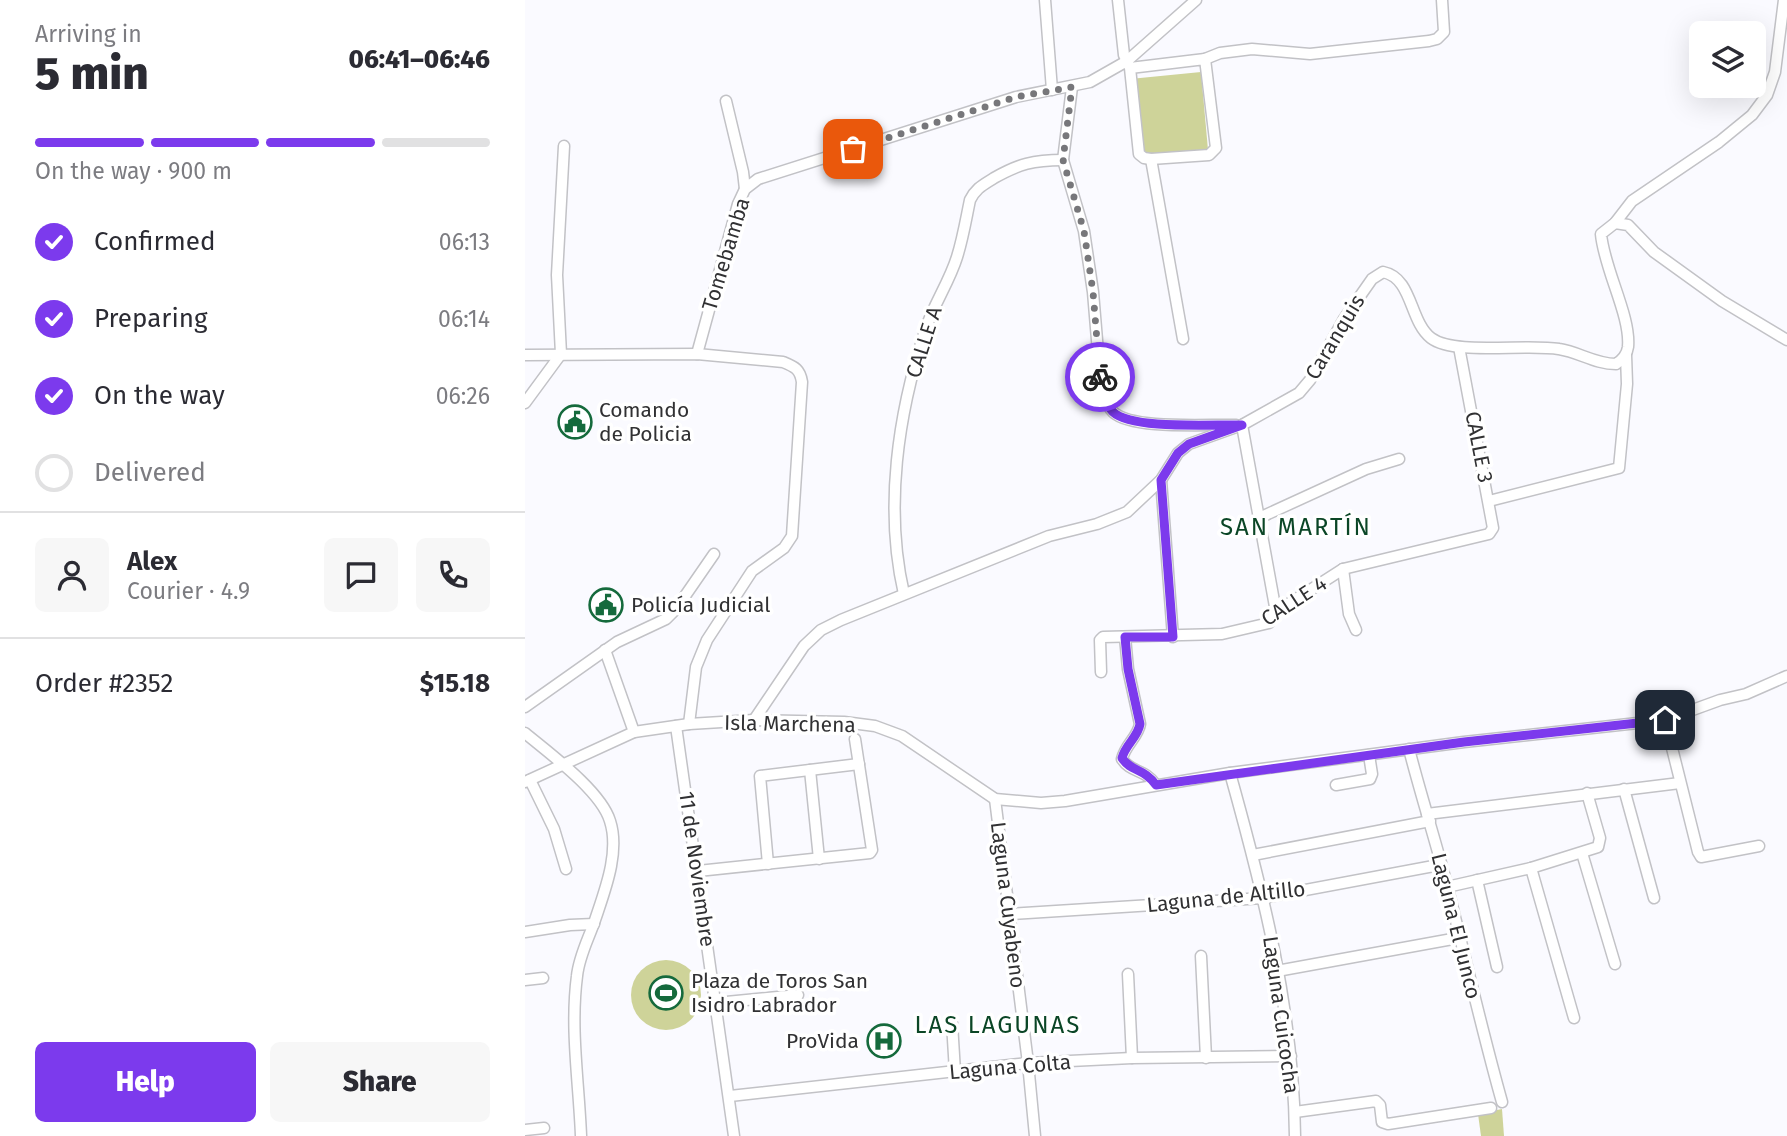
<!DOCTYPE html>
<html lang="en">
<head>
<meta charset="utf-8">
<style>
	:root { --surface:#fff; --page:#f7f7f7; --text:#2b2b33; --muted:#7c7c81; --line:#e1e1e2; --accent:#7c3aed }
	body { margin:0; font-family:"Fira Sans",sans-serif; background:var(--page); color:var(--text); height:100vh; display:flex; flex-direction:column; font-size:26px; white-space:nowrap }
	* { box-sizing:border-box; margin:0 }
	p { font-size:23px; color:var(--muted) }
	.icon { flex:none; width:38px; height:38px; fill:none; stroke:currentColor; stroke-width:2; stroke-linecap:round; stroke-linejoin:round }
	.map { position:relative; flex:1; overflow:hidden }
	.drawer { display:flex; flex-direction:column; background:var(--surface); width:525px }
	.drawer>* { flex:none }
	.buttons { position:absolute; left:1164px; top:21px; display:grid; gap:14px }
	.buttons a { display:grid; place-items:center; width:77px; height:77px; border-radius:10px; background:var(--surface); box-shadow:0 7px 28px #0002; font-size:35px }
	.pin { position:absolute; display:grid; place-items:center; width:60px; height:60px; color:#fff; margin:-30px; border-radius:14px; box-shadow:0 4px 10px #0006 }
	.courier { position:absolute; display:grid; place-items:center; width:70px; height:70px; margin:-35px; border:5px solid #7c3aed; border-radius:50%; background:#fff; color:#222; box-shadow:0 2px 9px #0007 }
	.summary em { font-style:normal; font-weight:800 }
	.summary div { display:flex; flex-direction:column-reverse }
	.summary { display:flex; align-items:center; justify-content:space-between; height:119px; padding:0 35px }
	h1 { font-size:46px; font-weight:800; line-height:52px }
	.bar { display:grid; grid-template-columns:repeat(4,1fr); gap:10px 7px; align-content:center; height:84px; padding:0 35px }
	.bar i { height:9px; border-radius:5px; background:var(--line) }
	.bar .active { background:var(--accent) }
	.bar p { grid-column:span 4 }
	.line { display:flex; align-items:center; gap:18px; padding:0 35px; border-top:2px solid var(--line) }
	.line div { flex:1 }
	.round { display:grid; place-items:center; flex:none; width:74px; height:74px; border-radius:10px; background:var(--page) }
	ol { padding:0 35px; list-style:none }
	li { display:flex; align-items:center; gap:21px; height:77px }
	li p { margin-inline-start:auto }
	li .icon { padding:7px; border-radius:50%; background:var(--accent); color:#fff; stroke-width:4 }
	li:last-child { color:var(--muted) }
	li i { width:38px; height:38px; border:4px solid var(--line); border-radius:50% }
	.primary-button { display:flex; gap:14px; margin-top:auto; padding:14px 35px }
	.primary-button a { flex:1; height:80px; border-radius:10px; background:var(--accent); color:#fff; font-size:28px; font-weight:800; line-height:80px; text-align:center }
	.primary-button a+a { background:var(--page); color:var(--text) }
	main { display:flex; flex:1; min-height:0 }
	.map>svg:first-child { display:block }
</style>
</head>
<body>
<main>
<section class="drawer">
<div class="summary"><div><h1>5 min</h1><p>Arriving in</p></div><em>06:41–06:46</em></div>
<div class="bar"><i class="active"></i><i class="active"></i><i class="active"></i><i></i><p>On the way · 900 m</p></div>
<ol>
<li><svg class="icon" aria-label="check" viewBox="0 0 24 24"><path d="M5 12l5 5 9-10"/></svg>Confirmed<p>06:13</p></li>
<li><svg class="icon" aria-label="check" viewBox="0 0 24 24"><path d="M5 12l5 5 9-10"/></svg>Preparing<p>06:14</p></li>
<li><svg class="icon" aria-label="check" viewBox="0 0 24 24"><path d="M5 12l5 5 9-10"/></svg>On the way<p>06:26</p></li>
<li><i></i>Delivered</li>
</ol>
<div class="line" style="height:126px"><a class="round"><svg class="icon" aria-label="person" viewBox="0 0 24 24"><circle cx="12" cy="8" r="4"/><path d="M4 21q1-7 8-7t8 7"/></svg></a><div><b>Alex</b><p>Courier · 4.9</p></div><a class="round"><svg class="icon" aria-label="chat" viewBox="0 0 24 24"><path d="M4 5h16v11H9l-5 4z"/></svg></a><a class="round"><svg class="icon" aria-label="phone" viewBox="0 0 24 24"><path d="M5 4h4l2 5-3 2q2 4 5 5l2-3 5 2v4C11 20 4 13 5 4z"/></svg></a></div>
<div class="line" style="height:91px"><div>Order #2352</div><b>$15.18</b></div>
<div class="primary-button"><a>Help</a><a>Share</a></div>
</section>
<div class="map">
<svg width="1262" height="1136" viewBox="0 0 1262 1136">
	<rect width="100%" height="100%" fill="#fafaff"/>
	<g fill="#ced399">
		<path d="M676 72 683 150 615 155 605 79Z"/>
		<circle cx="141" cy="995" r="35"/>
		<path d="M977 1109 979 1136H956L953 1114Z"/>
	</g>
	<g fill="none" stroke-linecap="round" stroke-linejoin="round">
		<defs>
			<g id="minor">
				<path d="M520 0 527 90"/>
				<path d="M593 0 599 55 605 68 614 154 619 158 626 159 684 155 691 148 680 59 605 68"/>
				<path d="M680 59 695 53 727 49 785 54 904 41 912 39 919 32 917 0"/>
				<path d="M547 87 538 160 559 231 568 292 576 388C579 396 582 406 588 412 607 430 683 424 711 425"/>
				<path d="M201 101 218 172 220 189"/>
				<path d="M626 159 658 339"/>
				<path d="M1090 223 1107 201 1194 142 1227 115 1242 95 1250 72 1259 0"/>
				<path d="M172 354 213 204 220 189 233 179 491 97 565 82 602 61 671 0"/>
				<path d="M0 355 172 354 258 362C270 367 275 369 277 382L267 536 259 548 227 571 182 640 171 667 164 724"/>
				<path d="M0 403 36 354 32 275 39 146"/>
				<path d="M717 425 751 612"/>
				<path d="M636 480 648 637"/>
				<path d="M964 501 1094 468 1102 384 1101 355"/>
				<path d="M734 518 841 469 874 459"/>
				<path d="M818 569 824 614 831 630"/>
				<path d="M379 594C359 508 373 414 400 331 408 305 424 283 432 257 438 238 441 219 445 200 451 188 458 185 469 178 494 164 508 160 538 160"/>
				<path d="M600 637 603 669 615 724C613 737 600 745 597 759 606 773 619 768 631 785"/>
				<path d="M80 650 109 732"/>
				<path d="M576 672 575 640 578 637 697 634 744 623 751 612 818 569 964 534 968 528 934 347"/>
				<path d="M0 707 92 642 141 619 151 609 189 554"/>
				<path d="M229 720 279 646 296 630 316 620 524 536 572 524 602 512 636 480 653 453 664 444 717 425 774 393 785 380 819 319 847 279 858 272C888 278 884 321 906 338 930 356 1001 343 1034 349 1054 352 1070 364 1091 364 1097 360 1102 355 1103 347 1106 316 1079 269 1076 234L1090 223 1103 225 1129 252 1197 301 1262 340"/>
				<path d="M1140 720 1173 852 1176 857 1234 846"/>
				<path d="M151 726 209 1136"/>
				<path d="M0 733C24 753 76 791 85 821 95 852 80 890 70 920 64 938 54 956 52 976 45 1029 54 1083 56 1136"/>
				<path d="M884 749C896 796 911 842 923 889 941 960 957 1031 977 1102"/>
				<path d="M285 770 294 859"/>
				<path d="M705 773C738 891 769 1013 770 1136"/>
				<path d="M5 780 29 829 41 869"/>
				<path d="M0 782 109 732 164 724 229 720 319 722 350 726 377 736 470 799 516 803 540 801 705 773 939 742 1140 720 1195 700 1221 694 1262 676"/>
				<path d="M811 785 845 779 847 774 844 755"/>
				<path d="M1099 789 1129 898"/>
				<path d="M470 799 503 1063 510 1136"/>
				<path d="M902 814 1155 783"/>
				<path d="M1057 853 1090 964"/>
				<path d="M728 855 905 821"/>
				<path d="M243 864 235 776 334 764"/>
				<path d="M1006 868 1049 1018"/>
				<path d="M173 871 345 853 347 850 330 739"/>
				<path d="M952 880 972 967"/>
				<path d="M922 887 1006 868 1073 847 1075 838 1062 793"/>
				<path d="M485 914 738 898 914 865"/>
				<path d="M0 932 45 925 69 924"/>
				<path d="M676 956 681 1058"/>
				<path d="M752 971 933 938"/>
				<path d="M603 974 607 1058"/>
				<path d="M0 980 18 978"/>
				<path d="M191 1003 273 995"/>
				<path d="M427 1023 430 1072"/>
				<path d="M205 1096 503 1063 607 1058 766 1056"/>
				<path d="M770 1112 851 1101 855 1105 857 1122 863 1124 966 1108"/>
				<path d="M0 1130 19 1128"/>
			</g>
		</defs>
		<use href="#minor" stroke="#c2c2c6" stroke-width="13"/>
		<use href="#minor" stroke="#fff" stroke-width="10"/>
	</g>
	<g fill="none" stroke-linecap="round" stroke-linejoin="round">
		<path stroke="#77777a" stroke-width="7" stroke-dasharray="0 12.6" d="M328 149 491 97 547 87 538 160 559 231 568 292 575 377"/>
		<path stroke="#7c3aed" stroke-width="9" d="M575 377C576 389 579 403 588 412 607 430 689 424 717 425L664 444 653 453 636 480 648 637H600L603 669 615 724C613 737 600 745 597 758 606 772 619 768 631 785L939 742 1140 720"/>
	</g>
	<defs>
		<symbol id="civic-ring" viewBox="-11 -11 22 22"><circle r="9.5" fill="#fff" stroke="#156a3c" stroke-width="1.5"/><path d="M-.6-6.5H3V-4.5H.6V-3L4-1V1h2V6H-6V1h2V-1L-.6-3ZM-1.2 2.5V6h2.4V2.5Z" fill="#156a3c"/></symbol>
		<symbol id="stadium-ring" viewBox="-11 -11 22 22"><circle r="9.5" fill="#fff" stroke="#156a3c" stroke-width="1.5"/><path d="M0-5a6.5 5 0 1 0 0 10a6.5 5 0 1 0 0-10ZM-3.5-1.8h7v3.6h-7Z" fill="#156a3c"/></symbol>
		<symbol id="hospital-ring" viewBox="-11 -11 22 22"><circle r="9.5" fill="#fff" stroke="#156a3c" stroke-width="1.5"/><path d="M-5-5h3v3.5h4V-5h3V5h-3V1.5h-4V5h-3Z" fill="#156a3c"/></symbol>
	</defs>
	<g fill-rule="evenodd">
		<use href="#civic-ring" x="31" y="403" width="38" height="38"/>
		<use href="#civic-ring" x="62" y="586" width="38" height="38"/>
		<use href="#stadium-ring" x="122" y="974" width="38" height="38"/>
		<use href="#hospital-ring" x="340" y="1022" width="38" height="38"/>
	</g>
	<g text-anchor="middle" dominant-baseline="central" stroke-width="7" stroke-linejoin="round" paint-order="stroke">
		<g font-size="21" fill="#313133" stroke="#fff">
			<text transform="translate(201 254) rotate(-73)">Tomebamba</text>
			<text transform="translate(810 337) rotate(-59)">Caranquis</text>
			<text transform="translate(399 342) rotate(-72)">CALLE A</text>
			<text transform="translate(954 447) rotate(79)">CALLE 3</text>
			<text transform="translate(769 601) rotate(-33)">CALLE 4</text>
			<text transform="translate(265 724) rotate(1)">Isla Marchena</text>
			<text transform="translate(172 869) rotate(82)">11 de Noviembre</text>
			<text transform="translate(701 897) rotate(-6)">Laguna de Altillo</text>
			<text transform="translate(483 905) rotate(83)">Laguna Cuyabeno</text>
			<text transform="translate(931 926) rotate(76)">Laguna El Junco</text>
			<text transform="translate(756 1015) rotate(82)">Laguna Cuicocha</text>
			<text transform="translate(485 1067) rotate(-5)">Laguna Colta</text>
		</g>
		<g font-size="21" fill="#313133" stroke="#fff" text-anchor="start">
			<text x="74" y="410">Comando<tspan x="74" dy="24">de Policia</tspan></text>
			<text x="106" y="605">Policía Judicial</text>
			<text x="166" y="981">Plaza de Toros San<tspan x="166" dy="24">Isidro Labrador</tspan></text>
			<text x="334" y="1041" text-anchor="end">ProVida</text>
		</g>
		<g font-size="24" letter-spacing="2" fill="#0b4626" stroke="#fff">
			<text x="771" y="527">SAN MARTÍN</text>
			<text x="473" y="1025">LAS LAGUNAS</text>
		</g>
	</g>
</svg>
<div class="buttons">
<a><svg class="icon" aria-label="layers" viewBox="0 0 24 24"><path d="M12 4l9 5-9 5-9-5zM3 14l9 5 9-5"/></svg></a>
</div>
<div class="pin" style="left:328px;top:149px;background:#ea580c"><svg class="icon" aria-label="bag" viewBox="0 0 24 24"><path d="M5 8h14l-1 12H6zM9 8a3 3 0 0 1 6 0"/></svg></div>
<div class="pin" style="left:1140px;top:720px;background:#1f2937"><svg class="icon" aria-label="home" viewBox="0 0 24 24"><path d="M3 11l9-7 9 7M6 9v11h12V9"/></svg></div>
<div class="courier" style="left:575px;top:377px"><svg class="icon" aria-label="bike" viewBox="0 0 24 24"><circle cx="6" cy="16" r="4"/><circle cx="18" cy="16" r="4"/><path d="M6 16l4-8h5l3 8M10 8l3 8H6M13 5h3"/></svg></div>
</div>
</main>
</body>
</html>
